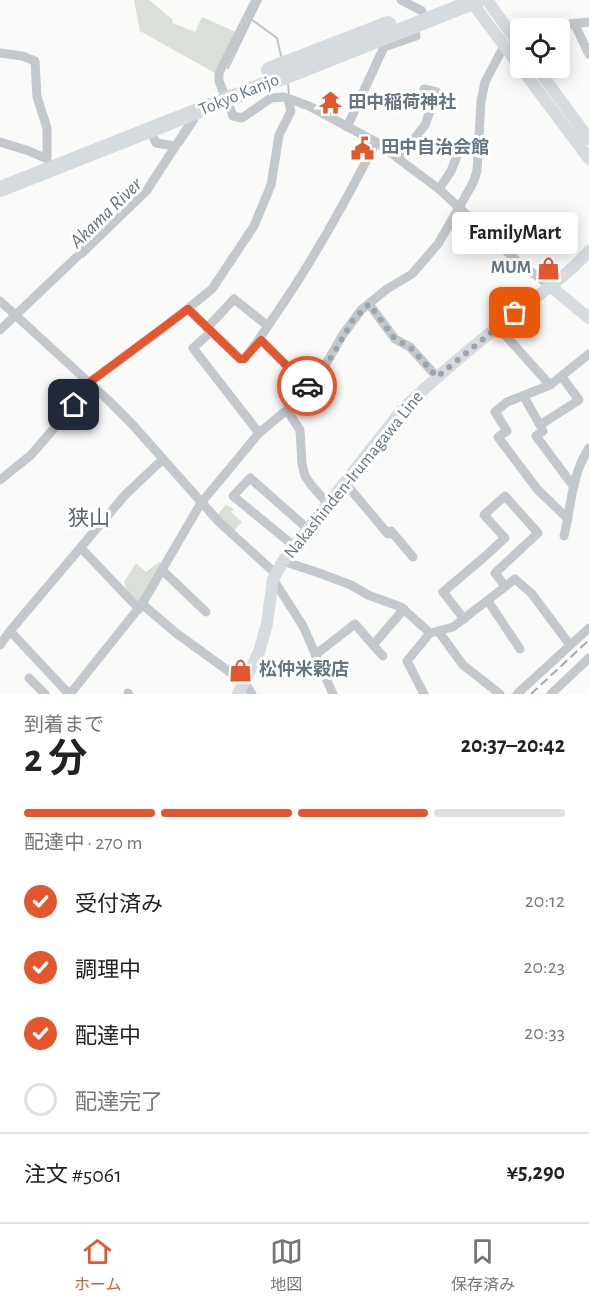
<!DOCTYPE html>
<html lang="ja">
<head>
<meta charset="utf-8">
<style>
	:root { --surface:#fff; --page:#f2f2f2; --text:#222; --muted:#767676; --line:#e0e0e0; --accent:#e4572e }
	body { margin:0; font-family:"Alegreya Sans","Noto Sans JP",sans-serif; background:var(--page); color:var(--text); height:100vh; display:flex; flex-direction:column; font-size:22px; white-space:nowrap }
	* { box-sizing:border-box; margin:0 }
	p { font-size:20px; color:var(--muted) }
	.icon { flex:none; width:33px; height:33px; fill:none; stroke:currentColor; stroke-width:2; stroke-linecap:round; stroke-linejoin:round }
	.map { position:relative; height:694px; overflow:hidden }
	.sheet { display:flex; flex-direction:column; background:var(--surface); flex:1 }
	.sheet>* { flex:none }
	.tools { position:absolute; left:510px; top:18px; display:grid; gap:12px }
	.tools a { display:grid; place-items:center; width:60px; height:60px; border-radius:6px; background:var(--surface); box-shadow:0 3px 15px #0003; font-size:30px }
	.pin { position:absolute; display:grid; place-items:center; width:51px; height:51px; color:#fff; margin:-26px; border-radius:12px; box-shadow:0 3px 9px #0006 }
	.courier { position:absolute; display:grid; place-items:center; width:60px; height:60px; margin:-30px; border:4px solid #e4572e; border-radius:50%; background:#fff; color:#222; box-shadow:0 2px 8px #0007 }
	.bubble { position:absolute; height:42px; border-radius:6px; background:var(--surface); box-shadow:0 3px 15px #0003; font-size:20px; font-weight:700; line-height:42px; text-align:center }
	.head em { font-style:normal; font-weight:700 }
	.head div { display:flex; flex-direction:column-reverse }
	.head { display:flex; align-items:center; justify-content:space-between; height:102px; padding:0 24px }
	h1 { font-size:39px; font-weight:700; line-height:45px }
	.bar { display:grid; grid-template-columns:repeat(4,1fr); gap:9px 6px; align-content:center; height:72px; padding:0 24px }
	.bar i { height:8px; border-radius:4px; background:var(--line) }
	.bar .current { background:var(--accent) }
	.bar p { grid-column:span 4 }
	.line { display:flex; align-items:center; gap:15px; padding:0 24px; border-top:2px solid var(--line) }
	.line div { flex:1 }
	ol { padding:0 24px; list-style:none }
	li { display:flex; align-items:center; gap:18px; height:66px }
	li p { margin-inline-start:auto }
	li .icon { padding:6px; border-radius:50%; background:var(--accent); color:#fff; stroke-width:4 }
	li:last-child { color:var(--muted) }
	li i { width:33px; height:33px; border:3px solid var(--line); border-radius:50% }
	.tabs { display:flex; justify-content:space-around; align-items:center; height:84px; border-top:2px solid var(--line); background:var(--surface); font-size:16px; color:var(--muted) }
	.tabs a { display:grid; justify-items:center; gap:3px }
	.tabs .current { color:var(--accent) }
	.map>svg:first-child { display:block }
</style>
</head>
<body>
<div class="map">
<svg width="589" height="694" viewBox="0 0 589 694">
	<rect width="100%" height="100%" fill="#fafaf8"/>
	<g fill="#dadfd7">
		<path d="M134 0H149L173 20 172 23 195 32 202 17 236 32 215 73 140 31Z"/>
		<path d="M226 505 234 509 231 512 242 522 233 532 216 516Z"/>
		<path d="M159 562 162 565 140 604 129 596 124 582 136 563 146 572Z"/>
	</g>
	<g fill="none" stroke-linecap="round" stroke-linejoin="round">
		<g stroke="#bbc7cb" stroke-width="2">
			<path d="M251 19 277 38 281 56"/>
			<path d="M228 68 261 0"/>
			<path d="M288 84 289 94"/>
			<path d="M181 145 197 121"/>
			<path d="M83 257 150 192"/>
		</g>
		<g stroke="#c3c8cc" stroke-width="9">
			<path d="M256 0 219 73V81L233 116 242 118 271 98 284 97 309 106 376 142 439 189 517 261 550 286"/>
			<path d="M401 0 422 11"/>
			<path d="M574 23 589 54"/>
			<path d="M530 28 589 22"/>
			<path d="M0 53 22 56 35 61 37 97 47 128V159L29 151 0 142"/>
			<path d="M347 127 384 47 416 36 413 26"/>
			<path d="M151 131 156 143 175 146"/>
			<path d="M399 158 425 125 437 92 424 89"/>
			<path d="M439 189 451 171 459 151"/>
			<path d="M0 301 108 400 132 424 219 522 276 574"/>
			<path d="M369 304 395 339 410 347 437 377"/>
			<path d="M188 309 240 359H244C256 345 265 330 276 314 314 259 346 201 376 142"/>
			<path d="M498 327 550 385"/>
			<path d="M207 328 234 299 268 326"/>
			<path d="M0 330 147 190 197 113"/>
			<path d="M211 332 193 348 259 433"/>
			<path d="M261 340 311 390"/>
			<path d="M524 397 540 425 579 400 562 377"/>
			<path d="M287 410 300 430 302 464 305 476 312 486 328 504"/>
			<path d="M540 425 543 431 536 436 574 487"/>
			<path d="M0 480 31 455 74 405 90 382 165 327 212 289 254 226 271 185 279 135 291 111 288 99"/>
			<path d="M345 483 388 534 391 531 413 557"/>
			<path d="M568 519 537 489 498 437 507 431 495 412 507 402 550 385 589 354"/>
			<path d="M564 536C571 507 572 473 589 448"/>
			<path d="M294 546 233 496 250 478 308 529"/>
			<path d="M81 548 139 609"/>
			<path d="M283 561 319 573 351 585 368 595 401 607 430 633"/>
			<path d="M162 570 206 612"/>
			<path d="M273 579 303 626 333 694"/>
			<path d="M488 601 520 649"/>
			<path d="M142 604 176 633 245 683 252 694"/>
			<path d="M464 619 443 592 482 559 505 538 484 515 505 496 538 533 495 573 505 586"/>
			<path d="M10 631 69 694"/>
			<path d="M439 632 463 665 500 694"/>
			<path d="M0 645 10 631 125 495 163 459"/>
			<path d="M373 645 383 656"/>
			<path d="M315 655 355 624 373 645 404 609"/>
			<path d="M29 678 45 694"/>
			<path d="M128 693 129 694"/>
			<path d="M70 694 142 604 201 503 259 433 311 390 342 336 361 310 387 289 412 274 438 244 473 183 477 171 481 101 485 82 504 46"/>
			<path d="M424 694 407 661 430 633 453 627 515 579 532 594 570 645"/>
			<path d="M517 694 589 628"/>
			<path d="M551 694 589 658"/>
		</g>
		<g stroke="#d6dbdf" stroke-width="12">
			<path d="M470 0 589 159"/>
			<path d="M487 0 520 46"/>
			<path d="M537 68 589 139"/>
			<path d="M550 286 589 318"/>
			<path d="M238 694 259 652 267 624 273 579 283 561 401 411C438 375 478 342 518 311 542 292 569 274 589 251"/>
		</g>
		<g stroke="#d6dbdf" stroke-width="16">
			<path d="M269 70 388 24"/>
			<path d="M0 189 478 0"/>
		</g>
		<path stroke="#a2aab0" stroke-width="2" stroke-dasharray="9 4.5" stroke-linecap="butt" d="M531 694 589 640"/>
	</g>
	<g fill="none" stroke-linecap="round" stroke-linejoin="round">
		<path stroke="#99a4ac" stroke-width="6" stroke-dasharray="0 10.8" d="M307 386 311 390 315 385 353 320 369 304 395 339 410 347 437 377 515 313"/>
		<path stroke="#e4572e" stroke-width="8" d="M74 405 90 382 188 309 240 359H244L261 340 307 386"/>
	</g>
	<defs>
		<symbol id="temple-bare" viewBox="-9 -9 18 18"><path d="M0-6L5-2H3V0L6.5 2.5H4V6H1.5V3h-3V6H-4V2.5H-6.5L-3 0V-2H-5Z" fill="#e4572e" stroke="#fff" stroke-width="2.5" paint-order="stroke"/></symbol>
		<symbol id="civic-bare" viewBox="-9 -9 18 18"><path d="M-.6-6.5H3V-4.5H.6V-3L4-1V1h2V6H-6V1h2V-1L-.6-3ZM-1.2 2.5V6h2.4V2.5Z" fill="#e4572e" stroke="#fff" stroke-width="2.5" paint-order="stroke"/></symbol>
		<symbol id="shop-bare" viewBox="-9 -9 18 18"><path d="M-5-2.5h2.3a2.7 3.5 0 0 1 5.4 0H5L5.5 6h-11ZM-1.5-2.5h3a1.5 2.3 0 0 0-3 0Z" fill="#e4572e" stroke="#fff" stroke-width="2.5" paint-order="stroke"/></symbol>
	</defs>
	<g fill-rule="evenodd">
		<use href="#temple-bare" x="314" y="86" width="33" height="33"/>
		<use href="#civic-bare" x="346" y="132" width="33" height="33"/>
		<use href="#shop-bare" x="532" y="252" width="33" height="33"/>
		<use href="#shop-bare" x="224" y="654" width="33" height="33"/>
	</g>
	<g text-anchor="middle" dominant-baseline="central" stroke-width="6" stroke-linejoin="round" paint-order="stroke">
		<g font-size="18" fill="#657683" stroke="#fff">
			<text transform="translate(239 95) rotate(-22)">Tokyo Kanjo</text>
			<text transform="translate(354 475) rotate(-51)">Nakashinden-Irumagawa Line</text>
		</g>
		<g font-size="18" font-weight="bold" fill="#657683" stroke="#fff" text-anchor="start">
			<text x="348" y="103">田中稲荷神社</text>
			<text x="381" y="148">田中自治会館</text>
			<text x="531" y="268" text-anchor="end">MUM</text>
			<text x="259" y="670">松仲米穀店</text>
		</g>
		<g font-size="20" font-style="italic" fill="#60757c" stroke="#fff">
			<text transform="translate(106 213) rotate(-44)">Akama River</text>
		</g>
		<g font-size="21" fill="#57646e" stroke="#fff">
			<text x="89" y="518">狭山</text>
		</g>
	</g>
</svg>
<div class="tools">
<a><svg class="icon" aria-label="locate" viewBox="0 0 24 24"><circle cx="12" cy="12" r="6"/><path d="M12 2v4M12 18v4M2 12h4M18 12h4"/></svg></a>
</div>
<div class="pin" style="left:515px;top:313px;background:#ea580c"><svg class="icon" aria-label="bag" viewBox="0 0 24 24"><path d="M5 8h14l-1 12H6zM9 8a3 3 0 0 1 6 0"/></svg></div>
<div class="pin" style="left:74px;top:405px;background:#1f2937"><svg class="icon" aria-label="home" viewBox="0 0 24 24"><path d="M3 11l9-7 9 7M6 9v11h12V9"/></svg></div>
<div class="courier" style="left:307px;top:386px"><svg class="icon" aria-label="car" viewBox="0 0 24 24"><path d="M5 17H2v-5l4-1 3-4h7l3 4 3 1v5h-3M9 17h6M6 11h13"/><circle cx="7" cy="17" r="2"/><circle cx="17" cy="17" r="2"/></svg></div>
<div class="bubble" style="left:452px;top:212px;width:126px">FamilyMart</div>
</div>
<section class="sheet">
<div class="head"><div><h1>2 分</h1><p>到着まで</p></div><em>20:37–20:42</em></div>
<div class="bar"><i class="current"></i><i class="current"></i><i class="current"></i><i></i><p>配達中 · 270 m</p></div>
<ol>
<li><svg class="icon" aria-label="check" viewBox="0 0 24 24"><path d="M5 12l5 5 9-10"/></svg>受付済み<p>20:12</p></li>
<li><svg class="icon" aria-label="check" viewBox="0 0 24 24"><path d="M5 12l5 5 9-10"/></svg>調理中<p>20:23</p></li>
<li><svg class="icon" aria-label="check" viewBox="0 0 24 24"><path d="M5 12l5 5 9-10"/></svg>配達中<p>20:33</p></li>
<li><i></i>配達完了</li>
</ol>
<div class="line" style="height:78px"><div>注文 #5061</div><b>¥5,290</b></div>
</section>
<nav class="tabs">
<a class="current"><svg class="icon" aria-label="home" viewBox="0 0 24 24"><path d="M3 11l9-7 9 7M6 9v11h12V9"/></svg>ホーム</a>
<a><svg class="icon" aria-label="map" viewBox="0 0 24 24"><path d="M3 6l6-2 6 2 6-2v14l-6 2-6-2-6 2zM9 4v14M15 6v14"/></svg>地図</a>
<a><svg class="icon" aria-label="saved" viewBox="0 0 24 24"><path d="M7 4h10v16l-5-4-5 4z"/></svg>保存済み</a>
</nav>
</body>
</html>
